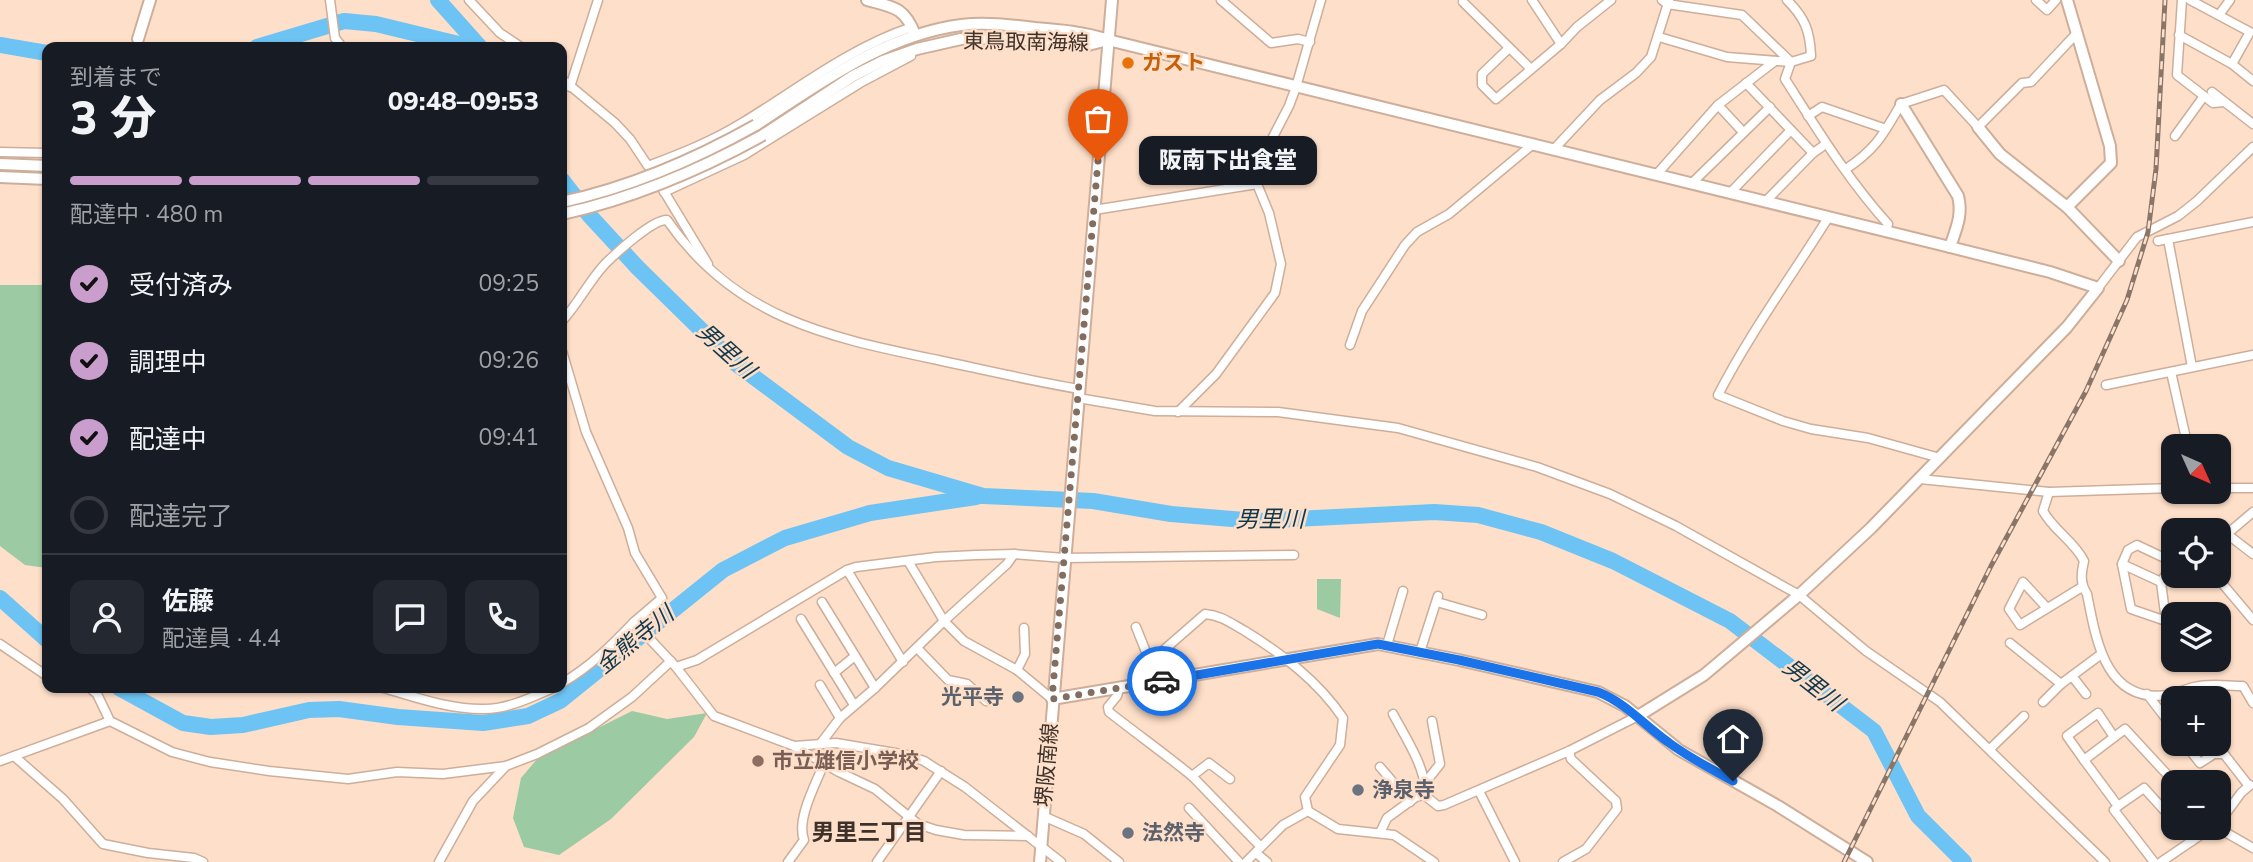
<!DOCTYPE html>
<html lang="ja">
<head>
<meta charset="utf-8">
<style>
	:root { --surface:#171b24; --page:#242831; --text:#f1f3f6; --muted:#9ea1a6; --line:#363941; --accent:#c99dcc }
	body { margin:0; font-family:"Nunito Sans","Noto Sans JP",sans-serif; background:var(--page); color:var(--text); height:100vh; display:flex; flex-direction:column; font-size:26px; white-space:nowrap }
	* { box-sizing:border-box; margin:0 }
	p { font-size:23px; color:var(--muted) }
	.icon { flex:none; width:38px; height:38px; fill:none; stroke:currentColor; stroke-width:2; stroke-linecap:round; stroke-linejoin:round }
	.map { position:relative; flex:1; overflow:hidden }
	.panel { position:absolute; left:42px; top:42px; width:525px; height:651px; display:flex; flex-direction:column; background:var(--surface); border-radius:14px; box-shadow:0 2px 5px #0004 }
	.panel>* { flex:none }
	.needle { width:46px; rotate:135deg }
	.fabs { position:absolute; left:2161px; top:434px; display:grid; gap:14px }
	.fabs a { display:grid; place-items:center; width:70px; height:70px; border-radius:14px; background:var(--surface); box-shadow:0 2px 5px #0004; font-size:35px }
	.pin { position:absolute; display:grid; place-items:center; width:60px; height:60px; color:#fff; margin:-72px -30px; border-radius:50% 50% 50% 0; rotate:-45deg; box-shadow:0 0 7px #0007 }
	.pin .icon { rotate:45deg }
	.courier { position:absolute; display:grid; place-items:center; width:70px; height:70px; margin:-35px; border:5px solid #1a73e8; border-radius:50%; background:#fff; color:#222; box-shadow:0 2px 9px #0007 }
	.bubble { position:absolute; height:49px; border-radius:14px; background:var(--surface); box-shadow:0 2px 5px #0004; font-size:23px; font-weight:800; line-height:49px; text-align:center }
	.overview em { font-style:normal; font-weight:800 }
	.overview div { display:flex; flex-direction:column-reverse }
	.overview { display:flex; align-items:center; justify-content:space-between; height:119px; padding:0 28px }
	h1 { font-size:46px; font-weight:800; line-height:52px }
	.bar { display:grid; grid-template-columns:repeat(4,1fr); gap:10px 7px; align-content:center; height:84px; padding:0 28px }
	.bar i { height:9px; border-radius:5px; background:var(--line) }
	.bar .active { background:var(--accent) }
	.bar p { grid-column:span 4 }
	.line { display:flex; align-items:center; gap:18px; padding:0 28px; border-top:2px solid var(--line) }
	.line div { flex:1 }
	.round { display:grid; place-items:center; flex:none; width:74px; height:74px; border-radius:14px; background:var(--page) }
	ol { padding:0 28px; list-style:none }
	li { display:flex; align-items:center; gap:21px; height:77px }
	li p { margin-inline-start:auto }
	li .icon { padding:7px; border-radius:50%; background:var(--accent); color:#111; stroke-width:4 }
	li:last-child { color:var(--muted) }
	li i { width:38px; height:38px; border:4px solid var(--line); border-radius:50% }
	.map>svg:first-child { display:block }
</style>
</head>
<body>
<div class="map">
<svg width="2253" height="862" viewBox="0 0 2253 862">
	<rect width="100%" height="100%" fill="#fedfc9"/>
	<g fill="#9ccaa2">
		<path d="M0 285H47V568L25 565 0 546Z"/>
		<path d="M1317 579H1341L1340 618 1317 609Z"/>
		<path d="M632 711 667 719 707 713 694 737 611 819 559 855 524 847 513 818 521 778 538 758Z"/>
	</g>
	<g fill="none" stroke-linecap="round" stroke-linejoin="round">
		<g stroke="#6dc3f3" stroke-width="16">
			<path d="M438 0 480 47"/>
			<path d="M0 45 47 53"/>
			<path d="M257 47 344 21 376 24 471 47"/>
			<path d="M562 180 590 216 638 268 735 363 848 447 888 468 983 496 1093 501 1171 514 1257 521 1434 512 1478 515 1541 532 1613 561 1730 621 1874 731 1918 816 1964 862"/>
			<path d="M0 598 47 640"/>
			<path d="M119 688 183 723 211 727 243 725 309 710 339 709 398 717 483 723 528 716 560 701 723 570 785 538 870 513 976 497"/>
		</g>
		<defs>
			<g id="street">
				<path d="M330 0 335 38 342 47"/>
				<path d="M469 0 500 33 521 47"/>
				<path d="M1221 0 1271 43 1298 39 1310 42"/>
				<path d="M1532 0 1561 44"/>
				<path d="M1662 0 1667 4 1742 15 1791 62 1785 79C1817 129 1848 180 1888 224L1886 232"/>
				<path d="M2036 0 2047 10 2056 0"/>
				<path d="M2182 0 2177 75 2213 103 2224 102"/>
				<path d="M2190 0 2250 32 2232 64"/>
				<path d="M1463 2 1531 69"/>
				<path d="M2219 15 2230 0"/>
				<path d="M2179 35 2232 64 2253 81"/>
				<path d="M1659 37 1727 57 1791 62 1811 56C1810 31 1805 18 1787 0"/>
				<path d="M1509 48 1482 74V85L1496 99 1561 44 1577 27 1611 0"/>
				<path d="M562 79 615 123 630 139 648 166C680 154 713 141 742 123 798 89 849 48 912 27"/>
				<path d="M1746 83 1813 153"/>
				<path d="M570 87 598 0"/>
				<path d="M2212 92 2253 124"/>
				<path d="M1718 105 1743 132"/>
				<path d="M1808 116 1822 107 1886 129"/>
				<path d="M2175 136 2204 96"/>
				<path d="M1555 148 1600 100 1636 73 1651 57 1669 0"/>
				<path d="M0 152 47 153"/>
				<path d="M1846 169C1876 149 1883 135 1901 104L1944 90 1978 127 2022 83 2031 82 2077 33"/>
				<path d="M1657 174 1718 105 1775 61"/>
				<path d="M1692 183 1770 107"/>
				<path d="M662 188 708 264"/>
				<path d="M664 192 744 155 860 83 911 56"/>
				<path d="M1730 193 1791 130"/>
				<path d="M1765 202 1813 153 1826 144"/>
				<path d="M1094 210 1257 184"/>
				<path d="M1828 218C1791 277 1750 333 1718 395L1783 421 1811 429 1868 438 1940 458"/>
				<path d="M2168 239 2192 367"/>
				<path d="M2158 241 2253 222"/>
				<path d="M2098 288 2137 237 2178 216 2197 201 2253 147"/>
				<path d="M562 321C578 304 589 281 605 264 616 253 653 219 667 220 736 319 828 337 938 360 985 370 1032 381 1079 389"/>
				<path d="M1350 345 1362 311 1405 245 1417 232 1449 214 1533 144"/>
				<path d="M562 351 586 432 628 528 635 553 662 598 634 622 676 667 714 716 794 746 836 743 907 755 924 761 965 787 1061 862"/>
				<path d="M2171 372 2185 434"/>
				<path d="M2106 385 2253 355"/>
				<path d="M1078 398 1155 411 1278 412 1398 428 1537 467 1610 494 1676 526 1799 595 1866 651 1940 702 2105 862"/>
				<path d="M1178 412 1216 374 1275 293 1281 264 1269 213 1257 184 1260 162 1289 106 1296 87 1321 0"/>
				<path d="M1920 479 2049 492 2174 488"/>
				<path d="M2219 488H2253"/>
				<path d="M2049 492 2043 511C2054 531 2074 541 2084 561 2081 574 2080 583 2087 594 2096 639 2105 704 2168 695 2177 694 2185 689 2194 687 2210 683 2227 686 2243 686L2253 703"/>
				<path d="M2253 512 2227 534 2253 554"/>
				<path d="M2219 542 2227 534"/>
				<path d="M908 561 944 621 964 641 1017 670 1052 699"/>
				<path d="M2173 562 2137 545 2128 550 2122 564 2131 609 2166 621 2161 582 2174 562"/>
				<path d="M2122 564 2161 582"/>
				<path d="M847 570 903 662"/>
				<path d="M2216 576 2253 620"/>
				<path d="M822 602 875 688"/>
				<path d="M1437 602 1482 615"/>
				<path d="M2047 608 2023 582 2009 609 2020 625 2082 587"/>
				<path d="M801 619 854 705"/>
				<path d="M1136 627 1150 662 1166 681"/>
				<path d="M2010 643 2061 684 2100 655"/>
				<path d="M0 644 47 676"/>
				<path d="M1387 645 1403 591"/>
				<path d="M917 648 948 680 967 684 986 701"/>
				<path d="M1420 652 1438 596"/>
				<path d="M1150 662 1205 614C1221 615 1232 624 1245 631 1282 654 1318 681 1343 718L1340 745 1305 797 1308 811 1338 829 1394 835 1434 862"/>
				<path d="M676 667 697 660 847 570 856 567 936 557 976 555 1014 554 1064 558 1294 555"/>
				<path d="M1017 670 1025 654 1024 628"/>
				<path d="M834 673 855 656"/>
				<path d="M2072 676 2086 694"/>
				<path d="M562 683C590 667 612 645 634 622"/>
				<path d="M820 685 840 718"/>
				<path d="M90 688 97 694 110 721 172 752 210 762 269 771 348 779 397 772 443 774 506 766 537 754 589 728 632 697 671 661"/>
				<path d="M383 688C416 697 450 710 485 709 508 709 532 697 553 688"/>
				<path d="M1119 689 1117 696 1108 707 1109 712C1137 734 1165 754 1192 776L1209 763 1230 779"/>
				<path d="M2147 694 2174 729"/>
				<path d="M2043 702 2061 684"/>
				<path d="M1393 714C1404 735 1429 772 1424 795"/>
				<path d="M821 743 840 718 875 688 944 621 1007 564 1014 554"/>
				<path d="M2185 744 2200 763 2214 754H2224L2249 786"/>
				<path d="M794 746 839 772 875 789 918 824 936 830 964 835 1028 836"/>
				<path d="M1990 749 2024 716"/>
				<path d="M14 756 63 799 103 844 148 853 194 858 203 862"/>
				<path d="M2084 760 2067 736 2098 713 2114 737"/>
				<path d="M0 761 110 721"/>
				<path d="M1380 767 1410 802"/>
				<path d="M1192 776 1260 846"/>
				<path d="M1425 783 1440 764 1432 721"/>
				<path d="M1479 791 1515 862"/>
				<path d="M2118 806 2144 788 2174 821"/>
				<path d="M1189 808 1239 862"/>
				<path d="M1043 816 1084 834 1119 862"/>
				<path d="M2219 823 2241 793 2250 785"/>
				<path d="M2180 828 2192 841"/>
				<path d="M2218 828 2253 848"/>
				<path d="M1380 833 1387 818 1416 797 1424 795 1438 806 1444 805 1569 751 1638 716"/>
				<path d="M1256 853 1267 862"/>
				<path d="M439 862 473 801 506 766"/>
				<path d="M788 862 804 840C796 819 816 784 824 763"/>
				<path d="M877 862 941 771"/>
				<path d="M1246 862 1283 825 1308 811"/>
				<path d="M1563 862 1586 849 1617 809 1616 801 1571 759 1569 751"/>
				<path d="M2154 862 2114 810 2118 806 2084 760 2125 729 2174 782"/>
				<path d="M2161 862 2211 828"/>
			</g>
			<g id="secondary">
				<path d="M867 0C893 7 905 7 915 35"/>
				<path d="M138 39 150 0"/>
				<path d="M1901 104 1958 196C1963 215 1956 229 1950 247"/>
				<path d="M756 125C819 84 884 35 961 25 985 22 1010 25 1035 28 1060 30 1084 32 1108 40L1950 247 2050 272 2098 288 2067 327 1871 528 1799 595 1704 675 1638 716"/>
				<path d="M1978 127 2000 154 2067 207 2119 261"/>
				<path d="M763 135 853 76 883 61 917 49 961 39 1003 38 1088 45 1108 40"/>
				<path d="M0 164 47 166"/>
				<path d="M0 177 47 179"/>
				<path d="M2067 207 2111 163 2110 146 2067 0"/>
				<path d="M1052 699 1378 644 1459 660 1598 692 1625 706 1679 750 1778 806 1867 862"/>
				<path d="M1040 862 1112 0"/>
			</g>
		</defs>
		<use href="#street" stroke="#cdae9a" stroke-width="11"/>
		<use href="#secondary" stroke="#cdae9a" stroke-width="14"/>
		<use href="#street" stroke="#fff" stroke-width="8"/>
		<use href="#secondary" stroke="#fff" stroke-width="10"/>
		<defs>
			<path id="rail" d="M1844 862 1991 566 2086 391 2127 300 2148 232 2156 169 2165 0"/>
		</defs>
		<use href="#rail" stroke="#8a7669" stroke-width="5"/>
		<use href="#rail" stroke="#fedfc9" stroke-width="2.5" stroke-dasharray="8" stroke-linecap="butt"/>
		<defs>
			<g id="secondary-bridge">
				<path d="M562 202C631 187 694 160 756 125"/>
				<path d="M562 214C634 198 698 171 763 135"/>
			</g>
		</defs>
		<use href="#secondary-bridge" stroke="#cdae9a" stroke-width="14" stroke-linecap="butt"/>
		<use href="#secondary-bridge" stroke="#fff" stroke-width="10"/>
	</g>
	<g fill="none" stroke-linecap="round" stroke-linejoin="round">
		<path stroke="#816e61" stroke-width="7" stroke-dasharray="0 12.6" d="M1098 161 1052 699 1162 681"/>
		<path stroke="#1a73e8" stroke-width="9" d="M1162 681 1378 644 1459 660 1598 692C1626 703 1644 725 1668 742 1688 757 1711 769 1733 781"/>
	</g>
	<circle fill="#e8710a" stroke="#fedfc9" stroke-width="2.5" cx="1128" cy="63" r="7"/>
	<g fill="#6b7280" stroke="#fedfc9" stroke-width="2.5">
		<circle cx="1018" cy="697" r="7"/>
		<circle cx="1358" cy="790" r="7"/>
		<circle cx="1128" cy="833" r="7"/>
	</g>
	<circle fill="#8d6e63" stroke="#fedfc9" stroke-width="2.5" cx="758" cy="761" r="7"/>
	<g text-anchor="middle" dominant-baseline="central" stroke-width="5" stroke-linejoin="round" paint-order="stroke">
		<g font-size="21" fill="#3d3129" stroke="#fedfc9">
			<text transform="translate(1026 42) rotate(1)">東鳥取南海線</text>
			<text transform="translate(1047 765) rotate(-85)">堺阪南線</text>
		</g>
		<g font-size="21" font-weight="bold" fill="#c56008" stroke="#fedfc9" text-anchor="start">
			<text x="1142" y="63">ガスト</text>
		</g>
		<g font-size="21" font-weight="bold" fill="#5b616d" stroke="#fedfc9" text-anchor="start">
			<text x="1004" y="697" text-anchor="end">光平寺</text>
			<text x="1372" y="790">浄泉寺</text>
			<text x="1142" y="833">法然寺</text>
		</g>
		<g font-size="21" font-weight="bold" fill="#785e54" stroke="#fedfc9" text-anchor="start">
			<text x="772" y="761">市立雄信小学校</text>
		</g>
		<g font-size="23" font-style="italic" fill="#12384c" stroke="#fedfc9">
			<text transform="translate(726 351) rotate(42)">男里川</text>
			<text x="1270" y="519">男里川</text>
			<text transform="translate(635 640) rotate(-39)">金熊寺川</text>
			<text transform="translate(1813 685) rotate(38)">男里川</text>
		</g>
		<g font-size="23" font-weight="bold" fill="#3d3129" stroke="#fedfc9">
			<text x="869" y="832">男里三丁目</text>
		</g>
	</g>
</svg>
<div class="fabs">
<a><svg class="needle" viewBox="-14 -14 28 28"><path d="M0-13l5 13h-10z" fill="#e53935"/><path d="M0 13l5-13h-10z" fill="#9ea1a6"/></svg></a>
<a><svg class="icon" aria-label="locate" viewBox="0 0 24 24"><circle cx="12" cy="12" r="6"/><path d="M12 2v4M12 18v4M2 12h4M18 12h4"/></svg></a>
<a><svg class="icon" aria-label="layers" viewBox="0 0 24 24"><path d="M12 4l9 5-9 5-9-5zM3 14l9 5 9-5"/></svg></a>
<a>+</a>
<a>−</a>
</div>
<div class="pin" style="left:1098px;top:161px;background:#ea580c"><svg class="icon" aria-label="bag" viewBox="0 0 24 24"><path d="M5 8h14l-1 12H6zM9 8a3 3 0 0 1 6 0"/></svg></div>
<div class="pin" style="left:1733px;top:781px;background:#1f2937"><svg class="icon" aria-label="home" viewBox="0 0 24 24"><path d="M3 11l9-7 9 7M6 9v11h12V9"/></svg></div>
<div class="courier" style="left:1162px;top:681px"><svg class="icon" aria-label="car" viewBox="0 0 24 24"><path d="M5 17H2v-5l4-1 3-4h7l3 4 3 1v5h-3M9 17h6M6 11h13"/><circle cx="7" cy="17" r="2"/><circle cx="17" cy="17" r="2"/></svg></div>
<div class="bubble" style="left:1139px;top:136px;width:178px">阪南下出食堂</div>
<section class="panel">
<div class="overview"><div><h1>3 分</h1><p>到着まで</p></div><em>09:48–09:53</em></div>
<div class="bar"><i class="active"></i><i class="active"></i><i class="active"></i><i></i><p>配達中 · 480 m</p></div>
<ol>
<li><svg class="icon" aria-label="check" viewBox="0 0 24 24"><path d="M5 12l5 5 9-10"/></svg>受付済み<p>09:25</p></li>
<li><svg class="icon" aria-label="check" viewBox="0 0 24 24"><path d="M5 12l5 5 9-10"/></svg>調理中<p>09:26</p></li>
<li><svg class="icon" aria-label="check" viewBox="0 0 24 24"><path d="M5 12l5 5 9-10"/></svg>配達中<p>09:41</p></li>
<li><i></i>配達完了</li>
</ol>
<div class="line" style="height:126px"><a class="round"><svg class="icon" aria-label="person" viewBox="0 0 24 24"><circle cx="12" cy="8" r="4"/><path d="M4 21q1-7 8-7t8 7"/></svg></a><div><b>佐藤</b><p>配達員 · 4.4</p></div><a class="round"><svg class="icon" aria-label="chat" viewBox="0 0 24 24"><path d="M4 5h16v11H9l-5 4z"/></svg></a><a class="round"><svg class="icon" aria-label="phone" viewBox="0 0 24 24"><path d="M5 4h4l2 5-3 2q2 4 5 5l2-3 5 2v4C11 20 4 13 5 4z"/></svg></a></div>
</section>
</div>
</body>
</html>
